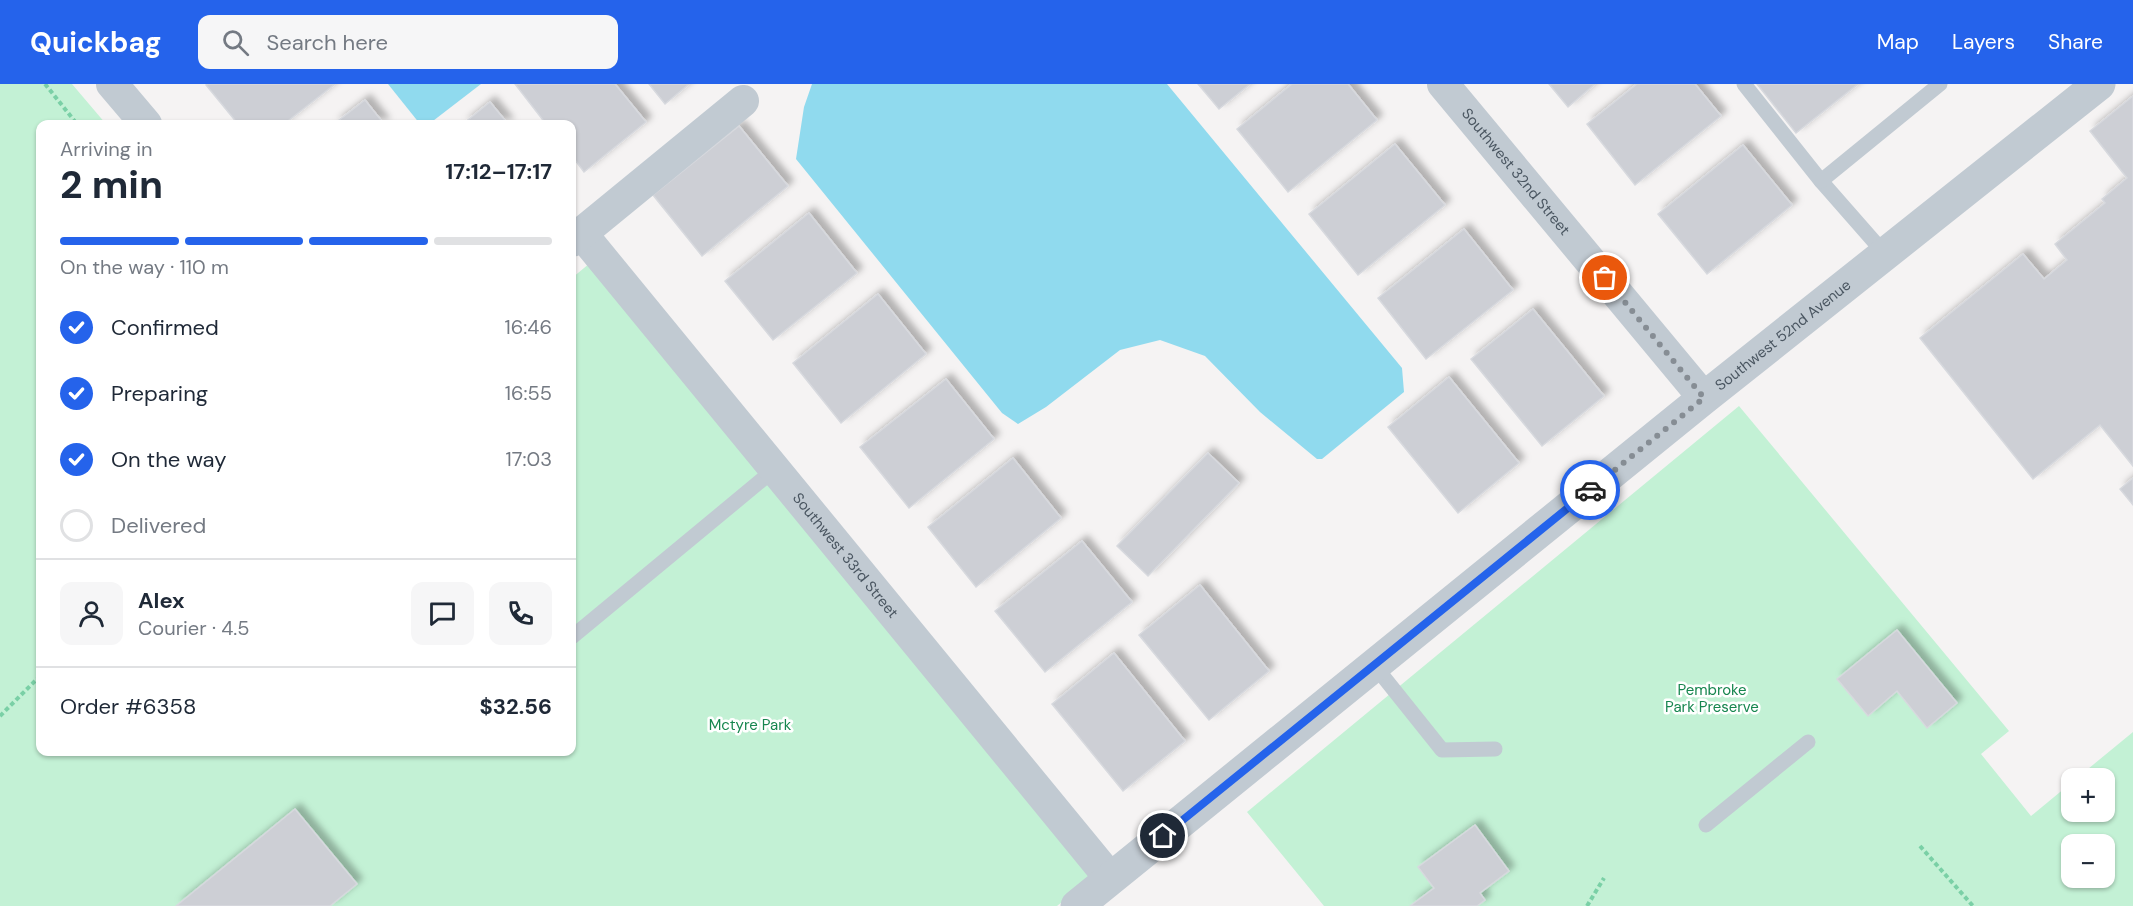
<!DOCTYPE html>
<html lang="en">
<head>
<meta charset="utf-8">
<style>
	:root { --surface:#fff; --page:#f6f6f7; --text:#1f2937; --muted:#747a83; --line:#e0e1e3; --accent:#2563eb }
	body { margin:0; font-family:"DM Sans",sans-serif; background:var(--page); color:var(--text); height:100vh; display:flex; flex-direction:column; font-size:22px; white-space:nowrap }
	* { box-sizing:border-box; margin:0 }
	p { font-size:20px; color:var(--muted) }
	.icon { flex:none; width:33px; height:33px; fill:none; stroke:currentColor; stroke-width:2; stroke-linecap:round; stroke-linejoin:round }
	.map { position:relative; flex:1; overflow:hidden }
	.drawer { position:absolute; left:36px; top:36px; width:540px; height:636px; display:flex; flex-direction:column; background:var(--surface); border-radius:12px; box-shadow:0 2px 4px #0004 }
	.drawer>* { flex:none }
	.fabs { position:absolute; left:2061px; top:684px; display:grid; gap:12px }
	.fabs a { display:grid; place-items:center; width:54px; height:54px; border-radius:12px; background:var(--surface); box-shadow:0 2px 4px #0004; font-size:30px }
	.pin { position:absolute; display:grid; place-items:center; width:51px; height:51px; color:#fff; margin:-26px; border:3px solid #fff; border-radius:50%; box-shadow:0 2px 6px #0007 }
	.courier { position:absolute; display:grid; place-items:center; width:60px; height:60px; margin:-30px; border:4px solid #2563eb; border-radius:50%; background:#fff; color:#222; box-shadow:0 2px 8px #0007 }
	.overview em { font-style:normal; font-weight:700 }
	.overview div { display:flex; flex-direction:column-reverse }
	.overview { display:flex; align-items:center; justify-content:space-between; height:102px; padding:0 24px }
	h1 { font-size:39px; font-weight:700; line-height:45px }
	.bar { display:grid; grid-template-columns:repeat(4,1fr); gap:9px 6px; align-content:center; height:72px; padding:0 24px }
	.bar i { height:8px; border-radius:4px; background:var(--line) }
	.bar .selected { background:var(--accent) }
	.bar p { grid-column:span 4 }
	.line { display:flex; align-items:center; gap:15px; padding:0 24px; border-top:2px solid var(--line) }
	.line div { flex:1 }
	.round { display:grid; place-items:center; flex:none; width:63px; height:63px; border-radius:12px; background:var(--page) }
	ol { padding:0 24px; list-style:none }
	li { display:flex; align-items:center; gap:18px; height:66px }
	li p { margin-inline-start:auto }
	li .icon { padding:6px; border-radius:50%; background:var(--accent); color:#fff; stroke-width:4 }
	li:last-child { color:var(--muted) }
	li i { width:33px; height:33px; border:3px solid var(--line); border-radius:50% }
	header { display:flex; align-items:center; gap:36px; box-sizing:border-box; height:84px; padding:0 30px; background:var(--accent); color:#fff }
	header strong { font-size:28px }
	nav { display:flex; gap:33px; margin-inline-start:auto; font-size:21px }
	.search { width:420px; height:54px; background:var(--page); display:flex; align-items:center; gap:15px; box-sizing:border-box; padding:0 21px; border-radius:12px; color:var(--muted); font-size:22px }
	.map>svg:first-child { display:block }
</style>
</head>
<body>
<header>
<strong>Quickbag</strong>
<div class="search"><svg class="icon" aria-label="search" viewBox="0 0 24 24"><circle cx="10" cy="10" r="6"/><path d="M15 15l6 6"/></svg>Search here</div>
<nav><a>Map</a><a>Layers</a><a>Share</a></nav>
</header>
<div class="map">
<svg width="2133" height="822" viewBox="0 0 2133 822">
	<defs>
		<filter id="shadow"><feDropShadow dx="5.5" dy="-5.5" stdDeviation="3" flood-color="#0004"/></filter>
	</defs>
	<rect width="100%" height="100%" fill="#f5f3f3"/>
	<g fill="#c3f1d5" fill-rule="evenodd">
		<path d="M0 0H72L106 40H40V668H572V194L596 174 1101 786 1057 822H0Z"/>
		<path d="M1739 322 2009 647 1981 670 2031 732 2071 699 2072 728H2104V694H2077L2133 648V822H1324L1247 728ZM2072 760H2104V794H2072Z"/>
	</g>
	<g fill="#90daee">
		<path d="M388 0H481L429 40H420Z"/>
		<path d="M812 0H1167L1402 284 1404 308 1322 375H1317L1260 328 1205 272 1160 256 1120 266 1046 323 1018 340 1002 329 796 75 804 23Z"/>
	</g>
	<g fill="#cdcfd5" stroke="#d7d9de" stroke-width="1.5" filter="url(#shadow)">
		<path d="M208 0H335L284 40H238L206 1Z"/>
		<path d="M515 0H615L646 38 584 88 572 72V40H546Z"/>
		<path d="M649 0H689L665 20Z"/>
		<path d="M1198 0H1250L1219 25Z"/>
		<path d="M1292 0H1348L1377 36 1288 108 1237 45Z"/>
		<path d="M1549 0H1595L1568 23Z"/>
		<path d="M1637 0H1695L1721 32 1635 101 1587 40Z"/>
		<path d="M1757 0H1858L1796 49Z"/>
		<path d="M2133 12V382L2100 341 2033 395 1920 254 2023 170 2044 195 2067 176 2055 160 2105 119 2102 115 2127 94 2090 47Z"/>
		<path d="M365 16 384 40H334Z"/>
		<path d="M490 18 508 40H463Z"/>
		<path d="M739 42 788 102 702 172 653 111Z"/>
		<path d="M1395 60 1445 121 1358 191 1309 130Z"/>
		<path d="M1743 61 1792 121 1707 190 1658 130Z"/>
		<path d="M809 129 857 189 773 256 725 197Z"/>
		<path d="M1464 145 1513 206 1426 275 1378 214Z"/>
		<path d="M878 210 926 270 841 339 793 279Z"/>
		<path d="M1533 225 1604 312 1542 362 1471 275Z"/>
		<path d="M1449 293 1519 379 1458 429 1388 343Z"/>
		<path d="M946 295 994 355 909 424 860 363Z"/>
		<path d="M1208 369 1239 399 1148 492 1117 462Z"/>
		<path d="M1013 374 1061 434 976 503 928 443Z"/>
		<path d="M2133 394V421L2120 405Z"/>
		<path d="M1082 457 1132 518 1045 588 995 527Z"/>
		<path d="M1200 501 1269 587 1209 636 1139 551Z"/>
		<path d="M1897 546 1957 619 1927 644 1897 607 1868 632 1837 595Z"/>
		<path d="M1114 569 1185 657 1123 707 1052 620Z"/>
		<path d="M295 725 357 800 330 822H176Z"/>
		<path d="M1475 741 1509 787 1480 809 1485 816 1477 822H1410L1434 804 1418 783Z"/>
	</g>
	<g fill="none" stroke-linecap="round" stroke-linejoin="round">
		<g stroke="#7ad0a6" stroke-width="4" stroke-dasharray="4.5 3" stroke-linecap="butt">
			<path d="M45 0 77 40"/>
			<path d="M0 632 40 592"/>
			<path d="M1920 762 1973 822"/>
			<path d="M1587 822 1604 794"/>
		</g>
		<g stroke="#c1cad2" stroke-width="15">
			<path d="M1744 0 1821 97 1885 170"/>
			<path d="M1821 97 1940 0"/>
			<path d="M572 553 775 385"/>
			<path d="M1374 581 1442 666 1495 665"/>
			<path d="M1706 741 1808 658"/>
		</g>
		<g stroke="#c1cad2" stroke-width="32">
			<path d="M112 0 146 40"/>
			<path id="s1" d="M1443 0 1704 314"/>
			<path id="s2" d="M581 149 1110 794"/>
			<path d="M572 157 743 17"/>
		</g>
		<path stroke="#c1cad2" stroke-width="33" id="s3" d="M1077 822 1704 314 2099 0"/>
	</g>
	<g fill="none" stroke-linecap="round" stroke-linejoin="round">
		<path stroke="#868d94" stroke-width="6" stroke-dasharray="0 10.8" d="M1590 406 1704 314 1605 194"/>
		<path stroke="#2563eb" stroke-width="8" d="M1163 752 1590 406"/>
	</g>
	<g text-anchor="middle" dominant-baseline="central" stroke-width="5" stroke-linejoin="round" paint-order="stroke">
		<g font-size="15" fill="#4a5661" stroke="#fff">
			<text stroke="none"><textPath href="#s1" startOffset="114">Southwest 32nd Street</textPath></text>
			<text stroke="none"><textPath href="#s3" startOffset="908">Southwest 52nd Avenue</textPath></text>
			<text stroke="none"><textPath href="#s2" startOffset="417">Southwest 33rd Street</textPath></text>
		</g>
		<g font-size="15" fill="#17864f" stroke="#fff">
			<text x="1712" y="606">Pembroke<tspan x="1712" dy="17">Park Preserve</tspan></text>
			<text x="750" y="641">Mctyre Park</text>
		</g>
	</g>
</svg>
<div class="fabs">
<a>+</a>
<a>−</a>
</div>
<div class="pin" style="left:1605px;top:194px;background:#ea580c"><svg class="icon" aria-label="bag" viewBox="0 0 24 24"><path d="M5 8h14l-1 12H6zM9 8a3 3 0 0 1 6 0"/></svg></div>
<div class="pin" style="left:1163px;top:752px;background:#1f2937"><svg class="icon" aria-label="home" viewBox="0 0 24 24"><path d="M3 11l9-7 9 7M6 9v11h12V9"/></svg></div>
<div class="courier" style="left:1590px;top:406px"><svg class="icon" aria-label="car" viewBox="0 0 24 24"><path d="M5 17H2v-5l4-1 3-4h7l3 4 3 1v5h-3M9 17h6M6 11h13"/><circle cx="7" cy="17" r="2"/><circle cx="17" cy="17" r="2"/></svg></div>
<section class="drawer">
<div class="overview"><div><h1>2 min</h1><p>Arriving in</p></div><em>17:12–17:17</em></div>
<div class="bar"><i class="selected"></i><i class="selected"></i><i class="selected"></i><i></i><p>On the way · 110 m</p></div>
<ol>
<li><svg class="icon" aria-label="check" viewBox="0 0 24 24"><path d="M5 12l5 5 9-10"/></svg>Confirmed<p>16:46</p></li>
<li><svg class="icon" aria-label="check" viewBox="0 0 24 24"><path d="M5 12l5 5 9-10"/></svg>Preparing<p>16:55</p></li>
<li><svg class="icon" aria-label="check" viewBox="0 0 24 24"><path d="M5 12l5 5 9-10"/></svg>On the way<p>17:03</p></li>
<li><i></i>Delivered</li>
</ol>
<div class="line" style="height:108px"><a class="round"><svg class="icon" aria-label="person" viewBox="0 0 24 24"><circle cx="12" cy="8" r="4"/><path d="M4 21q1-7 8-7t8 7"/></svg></a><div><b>Alex</b><p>Courier · 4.5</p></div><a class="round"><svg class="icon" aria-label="chat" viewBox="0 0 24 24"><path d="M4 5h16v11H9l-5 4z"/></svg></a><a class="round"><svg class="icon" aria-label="phone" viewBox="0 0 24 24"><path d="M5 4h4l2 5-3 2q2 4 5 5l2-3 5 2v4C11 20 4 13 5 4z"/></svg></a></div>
<div class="line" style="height:78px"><div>Order #6358</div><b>$32.56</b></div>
</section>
</div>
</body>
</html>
